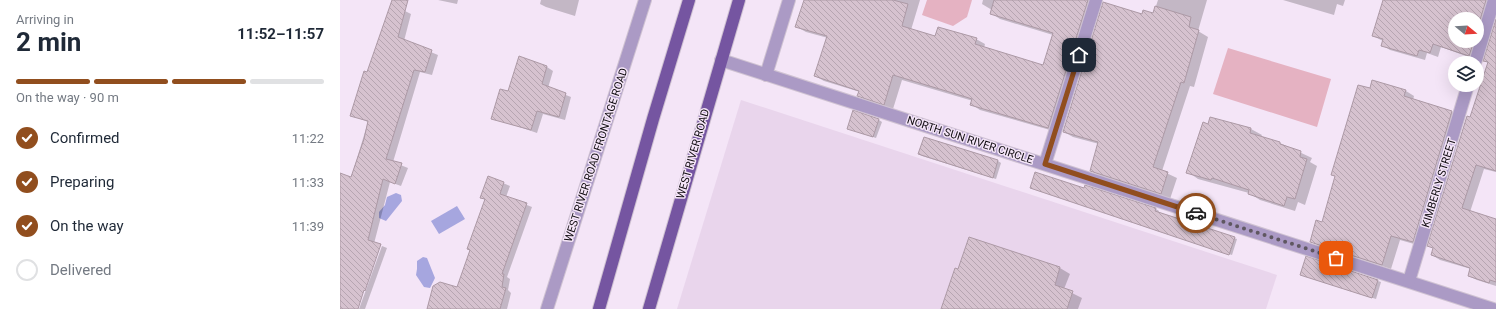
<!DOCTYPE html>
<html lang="en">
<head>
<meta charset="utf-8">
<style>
	:root { --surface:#fff; --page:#f2f2f3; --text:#1f2937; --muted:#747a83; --line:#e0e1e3; --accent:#914e1e }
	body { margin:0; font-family:Roboto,sans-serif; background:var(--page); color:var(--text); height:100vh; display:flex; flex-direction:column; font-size:15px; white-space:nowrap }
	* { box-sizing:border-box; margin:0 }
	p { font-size:13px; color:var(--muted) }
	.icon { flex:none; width:22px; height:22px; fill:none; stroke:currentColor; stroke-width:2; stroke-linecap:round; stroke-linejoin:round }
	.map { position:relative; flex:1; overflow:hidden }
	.panel { display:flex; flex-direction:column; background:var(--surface); width:340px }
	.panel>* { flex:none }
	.needle { width:26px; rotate:108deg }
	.controls { position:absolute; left:1108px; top:12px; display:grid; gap:8px }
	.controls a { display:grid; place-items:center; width:36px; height:36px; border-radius:50%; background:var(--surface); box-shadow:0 4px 16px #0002; font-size:20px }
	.pin { position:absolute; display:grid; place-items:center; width:34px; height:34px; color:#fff; margin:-17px; border-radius:8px; box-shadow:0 2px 6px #0006 }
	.courier { position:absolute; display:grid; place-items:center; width:40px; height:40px; margin:-20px; border:3px solid #914e1e; border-radius:50%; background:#fff; color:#222; box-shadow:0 1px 5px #0007 }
	.overview em { font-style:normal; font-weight:700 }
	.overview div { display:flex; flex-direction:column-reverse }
	.overview { display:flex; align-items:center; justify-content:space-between; height:68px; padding:0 16px }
	h1 { font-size:26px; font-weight:700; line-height:30px }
	.bar { display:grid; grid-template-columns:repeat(4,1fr); gap:6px 4px; align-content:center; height:48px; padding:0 16px }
	.bar i { height:5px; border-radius:3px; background:var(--line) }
	.bar .current { background:var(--accent) }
	.bar p { grid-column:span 4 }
	ol { padding:0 16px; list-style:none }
	li { display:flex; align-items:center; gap:12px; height:44px }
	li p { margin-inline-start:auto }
	li .icon { padding:4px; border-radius:50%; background:var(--accent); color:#fff; stroke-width:4 }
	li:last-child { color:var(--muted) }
	li i { width:22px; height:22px; border:2px solid var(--line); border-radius:50% }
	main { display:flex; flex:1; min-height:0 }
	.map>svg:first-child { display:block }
</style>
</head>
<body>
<main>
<section class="panel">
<div class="overview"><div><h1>2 min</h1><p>Arriving in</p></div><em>11:52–11:57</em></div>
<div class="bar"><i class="current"></i><i class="current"></i><i class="current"></i><i></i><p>On the way · 90 m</p></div>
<ol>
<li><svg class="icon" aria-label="check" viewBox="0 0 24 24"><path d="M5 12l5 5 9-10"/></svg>Confirmed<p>11:22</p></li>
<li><svg class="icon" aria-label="check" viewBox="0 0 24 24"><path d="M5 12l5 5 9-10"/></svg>Preparing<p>11:33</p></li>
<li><svg class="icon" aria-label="check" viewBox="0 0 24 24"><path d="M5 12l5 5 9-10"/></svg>On the way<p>11:39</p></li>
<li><i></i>Delivered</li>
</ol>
</section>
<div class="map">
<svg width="1156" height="309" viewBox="0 0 1156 309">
	<defs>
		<pattern id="building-back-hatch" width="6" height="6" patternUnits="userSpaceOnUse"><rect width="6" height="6" fill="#d6c2cf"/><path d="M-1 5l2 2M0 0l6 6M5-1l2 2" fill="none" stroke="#b6a5b1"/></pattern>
	</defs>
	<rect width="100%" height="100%" fill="#f4e5f7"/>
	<path fill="#e9d5ec" d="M401 100 937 275 926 309H337Z"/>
	<g fill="#e5b2c2">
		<path d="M587 0H632L627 17 613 26 582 15Z"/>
		<path d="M888 48 991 79 977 127 873 94Z"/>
	</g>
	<g fill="#a6a6df">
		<path d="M56 193 61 195 62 201 46 221 39 218V212L45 205 47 197Z"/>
		<path d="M117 206 125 219 99 234 91 221Z"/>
		<path d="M83 257 87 258 95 278 90 288 84 287 76 275 77 269V261Z"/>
	</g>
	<g fill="#0003" fill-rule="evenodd">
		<path d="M98 0H118L117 4Z"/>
		<path d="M201 0H239L235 16 206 7 200 4Z"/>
		<path d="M465 0H580L571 30 596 38 636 39 645 44 644 48 704 66 713 35 660 19 651 13 652 10 642 4 643 0H752L717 132 640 110 631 104 633 101 562 80 553 109 527 101 519 96 520 92 484 81 475 76 488 38 466 32 457 27Z"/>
		<path d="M818 0H867L858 31 868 37 854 87 850 86 822 171 837 178 830 199 760 176 751 171 759 144 733 137 724 132 803 15H813Z"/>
		<path d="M943 0H1005L1003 6 997 4 994 15Z"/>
		<path d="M1043 0H1156L1137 60 1101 47 1098 57 1087 53 1085 60 1050 50 1042 45 1043 41 1033 36ZM1115 19H1137V41H1115Z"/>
		<path d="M65 11 71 14 64 41 98 55 92 75 80 72 53 162 68 168 61 186 50 182 17 309H0V174L11 178 28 122 11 115 28 73Z"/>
		<path d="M1156 21V172L1144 169 1130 212 1156 220V286L1137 280 1129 276 1131 269 1100 260 1092 255 1149 63 1145 61Z"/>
		<path d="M207 67 213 71 208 88 231 97 225 120 203 114 197 133 153 118 169 93Z"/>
		<path d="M1030 89 1066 91 1074 96 1073 100 1112 112 1120 117 1081 246 1060 240 1051 269 980 246 971 242 983 223Z"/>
		<path d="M539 120 542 122 536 138 512 130Z"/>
		<path d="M869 125 911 129 922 135 921 137 940 143 972 158 970 162 977 166 965 205 958 202 955 211 920 200 909 193 858 179 848 172Z"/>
		<path d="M585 138 658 161 661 163 656 179 582 156 579 154Z"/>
		<path d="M149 177 170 186 166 197 192 207 167 277 170 279 168 290 171 293 167 309H88L118 289 145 200 142 197Z"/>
		<path d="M746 187 816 209 819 211 818 213 894 238 897 239 892 255 691 188 745 190Z"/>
		<path d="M629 239 720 268 730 274 724 289 742 298 738 309H602L619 270Z"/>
		<path d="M42 246 47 248 25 309H19Z"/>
		<path d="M964 276 1038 281 1041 282 1036 299Z"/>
	</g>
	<g fill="url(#building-back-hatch)" stroke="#ac99a5">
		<path d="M52 0H68L58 37 92 50 85 72 74 70 46 159 62 163 55 184 43 179 28 240 41 244 25 291 24 290 18 309H0V173L11 177 24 139 28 121 10 116 24 71 27 72Z"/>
		<path d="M464 0H553L568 4 562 26 595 36 598 27 637 38 635 44 703 65 713 33 650 14 654 0H748L708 128 630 105 632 99 626 97 553 75 544 105 517 96 519 91 474 76 487 36 455 27Z"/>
		<path d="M1043 0H1146L1137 30V19H1115V41H1134L1129 56 1093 44 1090 53 1079 50 1077 56 1041 46 1043 39 1032 36Z"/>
		<path d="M763 2 802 14 803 10 813 13 815 6 851 17 849 27 859 30 844 83 841 82 813 167 828 172 821 194 750 171 758 142 723 132Z"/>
		<path d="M1156 19V171L1136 165 1122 208 1156 219V282L1150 280 1149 283 1128 276 1130 268 1091 255 1093 248 1087 246 1127 116 1130 117 1148 62 1143 61Z"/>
		<path d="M179 56 207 66 202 84 226 93 219 117 197 111 191 130 151 119 160 89 168 91Z"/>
		<path d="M1032 80 1066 90 1064 96 1112 111 1073 242 1051 236 1042 265 970 242 976 220 982 222 995 176 991 175 1018 85 1030 88Z"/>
		<path d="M513 110 539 119 533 137 507 129Z"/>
		<path d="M870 117 911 128 910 133 940 142V144L961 151 960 157 967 159 955 199 947 197 944 206 908 194 909 190 872 178 871 180 846 173 863 122 868 124Z"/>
		<path d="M584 137 658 160 653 178 578 154Z"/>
		<path d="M695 172 744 188 745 185 816 208 815 211 895 237 889 255 690 188Z"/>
		<path d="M148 176 164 182 160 194 187 203 162 274H164L162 287 166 288 160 309H87L93 286 100 282 117 287 130 250 127 249 145 199 140 198Z"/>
		<path d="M629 237 720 267 715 285 733 291 727 309H601L615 268 618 269Z"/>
		<path d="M966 256 1038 280 1032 298 960 275Z"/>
	</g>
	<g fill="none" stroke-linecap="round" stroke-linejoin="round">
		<defs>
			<g id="minor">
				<path d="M381 60 1153 309"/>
				<path d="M1135 63 1154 0"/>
				<path d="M426 75 449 0"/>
				<path d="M705 164 756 0"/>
				<path d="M1069 281 1128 85"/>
				<path d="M207 309 305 0"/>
			</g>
			<g id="primary">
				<path d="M259 309 313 119 349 0"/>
				<path d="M309 309 399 0"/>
			</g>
		</defs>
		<use href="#minor" stroke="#cfc2d2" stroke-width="14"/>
		<use href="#primary" stroke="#cfc2d2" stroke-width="14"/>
		<use href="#minor" stroke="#ab9ac5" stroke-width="12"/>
		<use href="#primary" stroke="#7555a1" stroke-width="12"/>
	</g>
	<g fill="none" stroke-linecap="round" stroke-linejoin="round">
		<path stroke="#5f5761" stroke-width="4" stroke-dasharray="0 7.2" d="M856 213 996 258"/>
		<path stroke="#914e1e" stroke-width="5" d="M739 55 705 164 856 213"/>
	</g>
	<g text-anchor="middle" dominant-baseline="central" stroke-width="3" stroke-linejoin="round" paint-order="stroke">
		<g font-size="11" fill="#0f0b10" stroke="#f4e5f7">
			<text transform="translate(630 140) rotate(18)">NORTH SUN RIVER CIRCLE</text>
			<text transform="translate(353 154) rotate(-74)">WEST RIVER ROAD</text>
			<text transform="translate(256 155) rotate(-72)">WEST RIVER ROAD FRONTAGE ROAD</text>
			<text transform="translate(1099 183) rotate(-73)">KIMBERLY STREET</text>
		</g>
	</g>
</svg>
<div class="controls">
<a><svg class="needle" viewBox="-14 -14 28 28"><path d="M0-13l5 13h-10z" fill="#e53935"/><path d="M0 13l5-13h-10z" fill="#747a83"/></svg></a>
<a><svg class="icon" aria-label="layers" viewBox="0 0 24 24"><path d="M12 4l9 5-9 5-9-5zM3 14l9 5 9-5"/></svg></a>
</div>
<div class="pin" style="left:996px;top:258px;background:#ea580c"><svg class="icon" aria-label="bag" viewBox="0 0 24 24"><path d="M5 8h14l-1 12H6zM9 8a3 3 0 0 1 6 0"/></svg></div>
<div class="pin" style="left:739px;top:55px;background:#1f2937"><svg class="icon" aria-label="home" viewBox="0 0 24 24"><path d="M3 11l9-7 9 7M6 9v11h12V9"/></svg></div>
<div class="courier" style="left:856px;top:213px"><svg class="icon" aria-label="car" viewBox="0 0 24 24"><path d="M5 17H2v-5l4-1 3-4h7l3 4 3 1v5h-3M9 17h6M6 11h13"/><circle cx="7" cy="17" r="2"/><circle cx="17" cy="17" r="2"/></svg></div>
</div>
</main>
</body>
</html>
